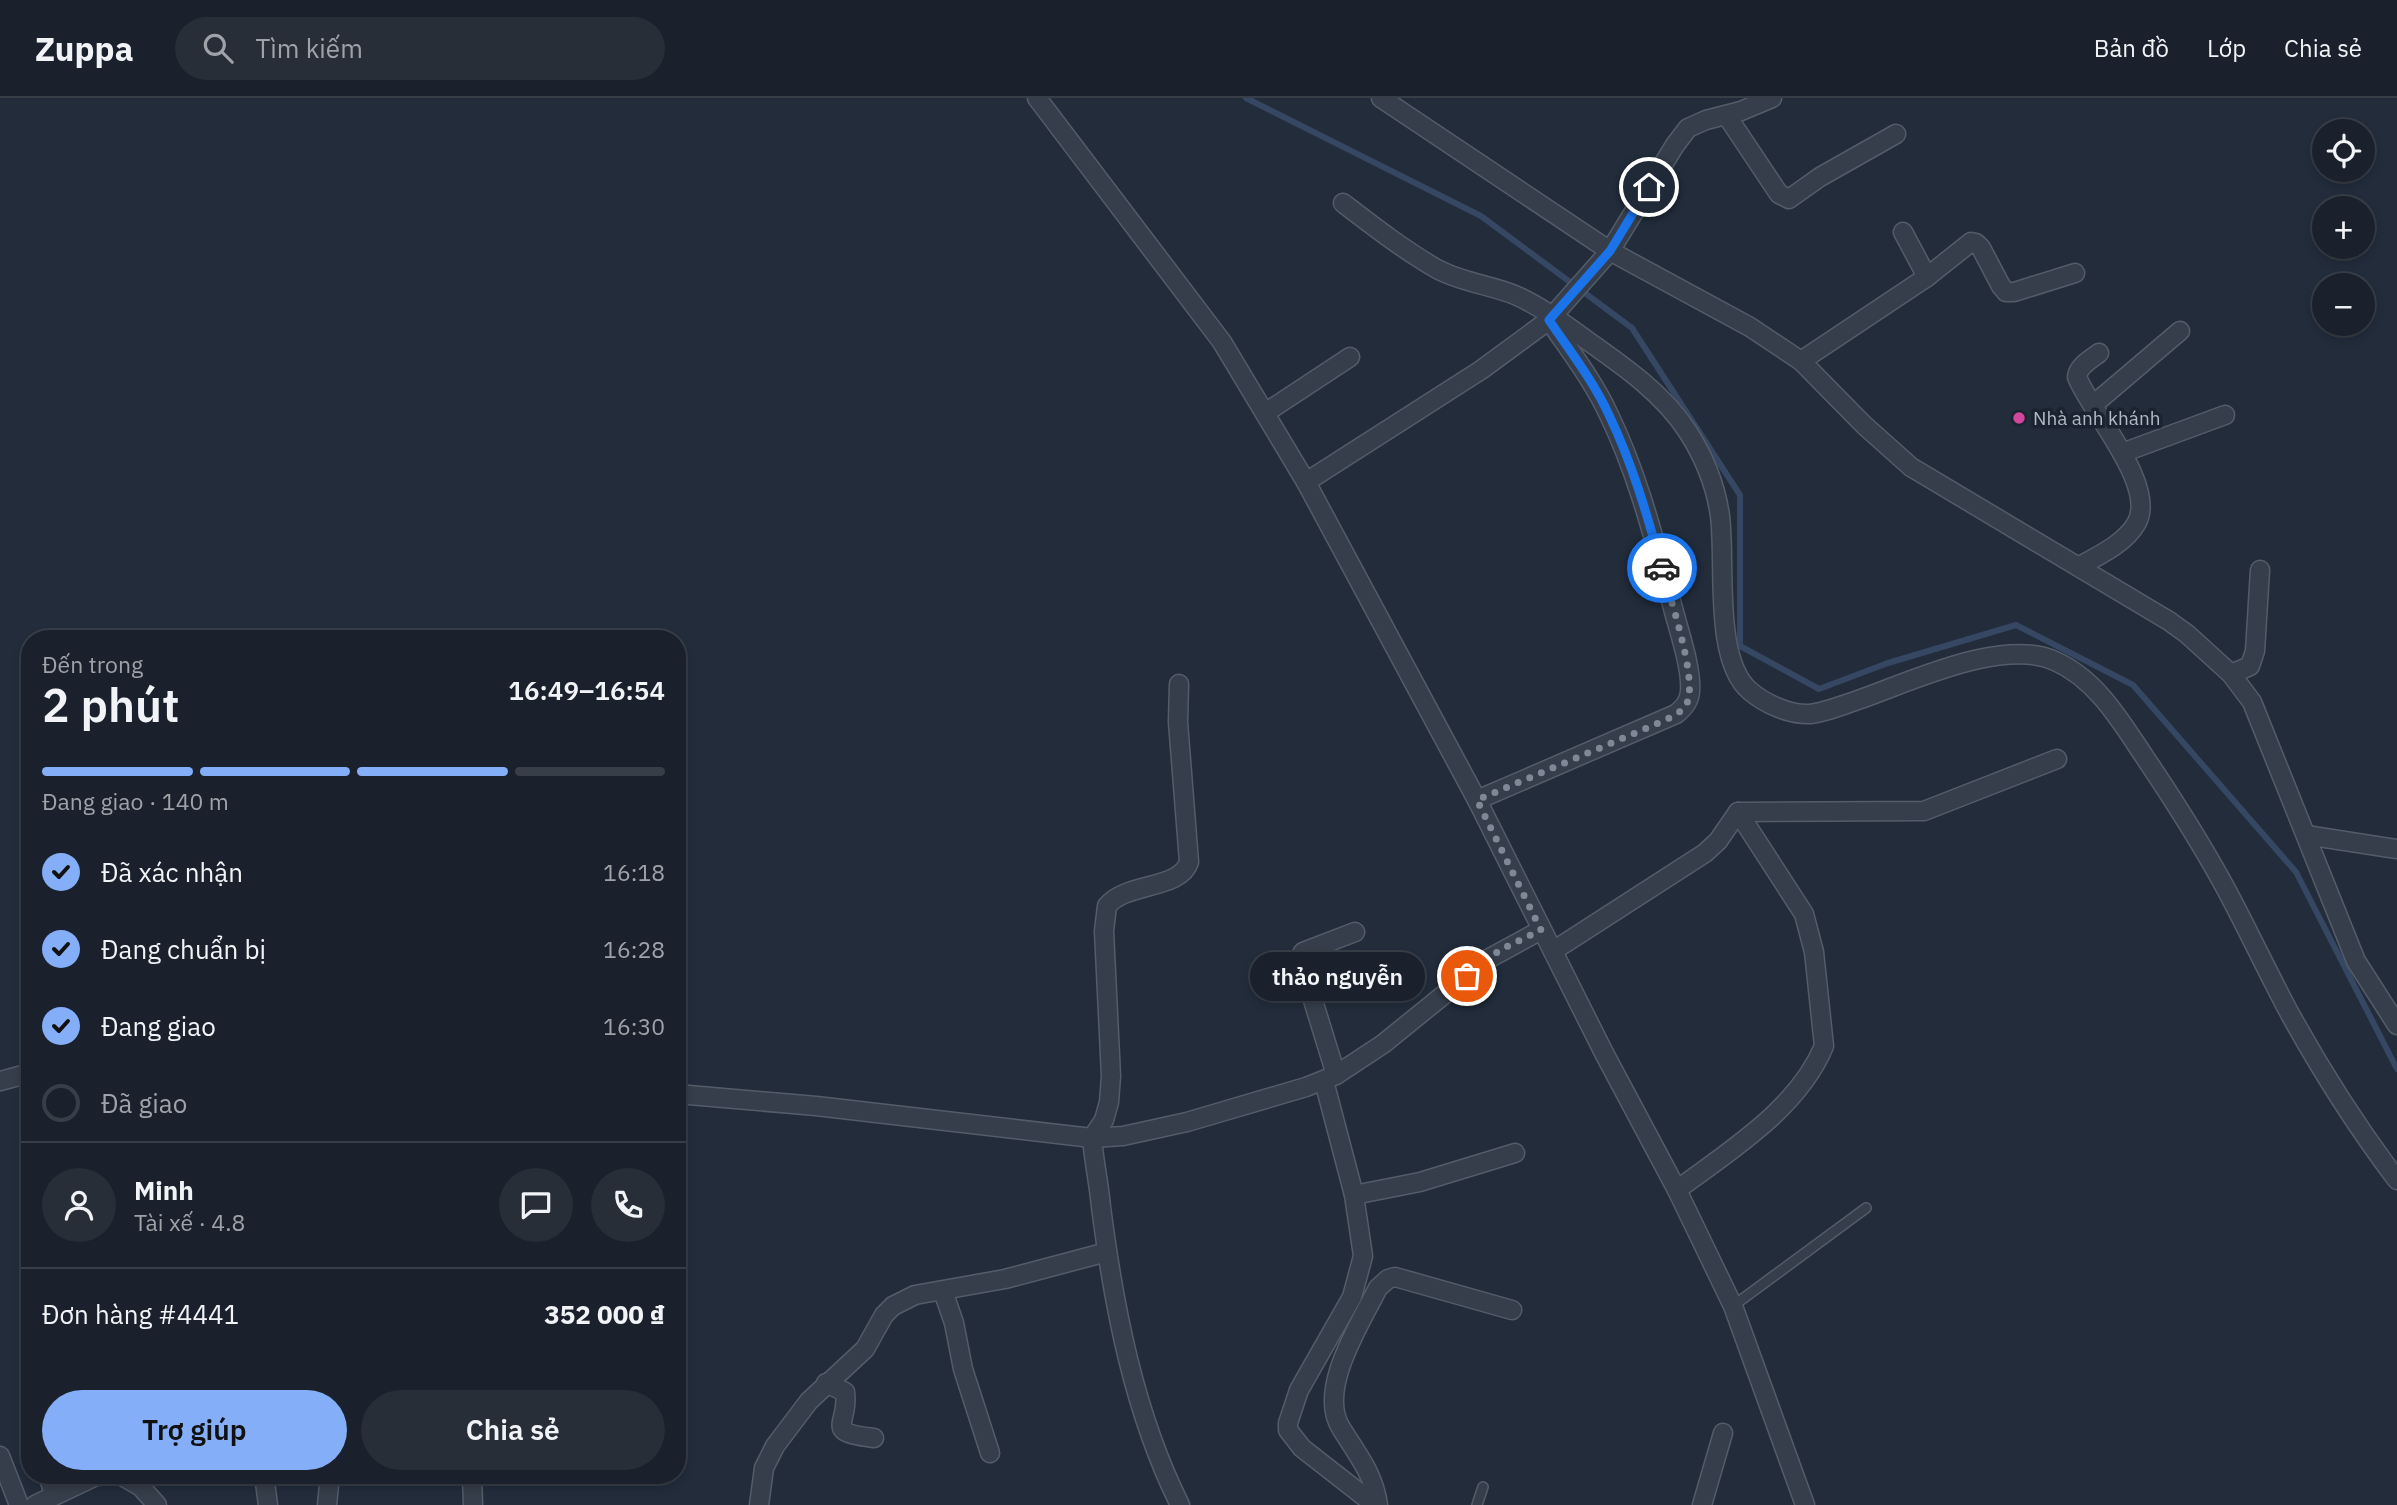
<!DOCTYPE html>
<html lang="vi">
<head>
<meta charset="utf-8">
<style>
	:root { --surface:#1a212c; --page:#272e38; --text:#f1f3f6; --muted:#9fa3a9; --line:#383e48; --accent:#84aff8 }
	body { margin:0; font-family:"IBM Plex Sans",sans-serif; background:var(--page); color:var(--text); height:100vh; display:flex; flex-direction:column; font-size:26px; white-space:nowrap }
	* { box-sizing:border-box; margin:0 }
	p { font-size:23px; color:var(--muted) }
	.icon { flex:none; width:38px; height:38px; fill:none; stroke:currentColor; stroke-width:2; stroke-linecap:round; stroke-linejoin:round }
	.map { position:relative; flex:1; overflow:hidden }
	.panel { position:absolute; left:21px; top:532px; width:665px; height:854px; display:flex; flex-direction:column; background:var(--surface); border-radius:28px; box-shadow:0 4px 10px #0003,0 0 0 2px var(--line) }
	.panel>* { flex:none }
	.controls { position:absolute; left:2312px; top:21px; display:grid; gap:14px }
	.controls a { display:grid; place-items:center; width:63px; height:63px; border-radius:50%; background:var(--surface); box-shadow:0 4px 10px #0003,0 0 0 2px var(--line); font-size:35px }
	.pin { position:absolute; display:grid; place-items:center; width:60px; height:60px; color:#fff; margin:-30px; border:4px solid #fff; border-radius:50%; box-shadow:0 2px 7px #0007 }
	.courier { position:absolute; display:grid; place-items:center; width:70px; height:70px; margin:-35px; border:5px solid #1a73e8; border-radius:50%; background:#fff; color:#222; box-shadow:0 2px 9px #0007 }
	.bubble { position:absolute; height:49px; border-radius:24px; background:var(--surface); box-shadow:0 4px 10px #0003,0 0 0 2px var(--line); font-size:23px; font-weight:600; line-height:49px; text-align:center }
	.headline em { font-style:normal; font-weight:600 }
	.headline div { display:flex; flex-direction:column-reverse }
	.headline { display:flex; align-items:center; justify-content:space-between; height:119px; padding:0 21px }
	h1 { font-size:46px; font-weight:600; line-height:52px }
	.bar { display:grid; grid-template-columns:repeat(4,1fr); gap:10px 7px; align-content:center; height:84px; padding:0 21px }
	.bar i { height:9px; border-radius:5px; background:var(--line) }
	.bar .current { background:var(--accent) }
	.bar p { grid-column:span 4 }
	.line { display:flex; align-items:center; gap:18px; padding:0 21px; border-top:2px solid var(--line) }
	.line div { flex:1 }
	.round { display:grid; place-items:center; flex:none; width:74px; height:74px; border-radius:37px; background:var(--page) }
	ol { padding:0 21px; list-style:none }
	li { display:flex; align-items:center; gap:21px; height:77px }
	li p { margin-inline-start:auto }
	li .icon { padding:7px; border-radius:50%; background:var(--accent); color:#111; stroke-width:4 }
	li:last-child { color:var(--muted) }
	li i { width:38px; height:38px; border:4px solid var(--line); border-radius:50% }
	.action { display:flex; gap:14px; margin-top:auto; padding:14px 21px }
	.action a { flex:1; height:80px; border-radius:42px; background:var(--accent); color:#111; font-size:28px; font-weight:600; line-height:80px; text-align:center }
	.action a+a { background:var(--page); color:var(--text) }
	header { display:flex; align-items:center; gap:42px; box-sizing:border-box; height:98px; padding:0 35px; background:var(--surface); border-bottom:2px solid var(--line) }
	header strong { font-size:33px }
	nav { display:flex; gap:38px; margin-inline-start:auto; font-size:24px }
	.search { width:490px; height:63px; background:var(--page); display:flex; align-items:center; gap:18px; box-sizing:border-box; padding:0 24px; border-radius:38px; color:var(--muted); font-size:26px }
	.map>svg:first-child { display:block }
</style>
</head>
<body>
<header>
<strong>Zuppa</strong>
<div class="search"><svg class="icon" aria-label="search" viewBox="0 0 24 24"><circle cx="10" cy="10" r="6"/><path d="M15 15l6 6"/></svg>Tìm kiếm</div>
<nav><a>Bản đồ</a><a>Lớp</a><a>Chia sẻ</a></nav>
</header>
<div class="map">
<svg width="2397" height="1407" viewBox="0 0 2397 1407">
	<rect width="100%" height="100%" fill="#222c3b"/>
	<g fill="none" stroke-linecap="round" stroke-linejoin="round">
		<path stroke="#354762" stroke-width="6" d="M1246 0 1481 118 1632 230 1740 397V548L1819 591 1888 565 2016 527 2133 587 2296 774 2397 971"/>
		<defs>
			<g id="lane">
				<path d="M1733 1208 1866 1110"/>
				<path d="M1477 1407 1483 1389"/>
			</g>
			<g id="street">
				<path d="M1037 0 1222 244 1306 384 1477 702 1604 955 1677 1092 1733 1208 1805 1407"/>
				<path d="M1381 0 1610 153 1750 229 1801 263 1864 327 1911 369 2169 523 2187 536 2231 576 2252 604 2356 863 2397 927"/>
				<path d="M1727 18 1779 96 1789 101 1820 79 1896 36"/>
				<path d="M1343 105C1373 128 1404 152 1437 171 1461 184 1490 187 1515 197 1540 208 1563 225 1585 241 1622 267 1663 295 1688 334 1704 359 1716 389 1720 418 1726 465 1713 562 1750 593 1765 606 1790 617 1810 616 1826 614 1843 607 1858 602 1910 584 2003 539 2055 563 2096 581 2120 622 2144 658 2173 701 2201 745 2226 791 2248 832 2268 875 2290 916 2322 974 2357 1029 2397 1082"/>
				<path d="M1903 134 1927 179"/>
				<path d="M1801 263 1927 179 1971 144 1976 145 1981 150 2001 188 2006 194H2014L2075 175"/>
				<path d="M2093 307 2180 233"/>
				<path d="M1265 315 1350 259"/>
				<path d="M2122 355 2225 317"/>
				<path d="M1306 384 1481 272 1549 222 1610 153 1675 47 1688 30 1706 22 1741 13 1772 0"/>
				<path d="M2080 468C2099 457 2124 446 2136 426 2159 389 2090 313 2077 279 2078 268 2091 261 2099 255"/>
				<path d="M2231 576 2250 568 2255 553 2260 472"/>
				<path d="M1179 586 1178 624 1189 764C1180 792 1126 784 1107 808L1104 833 1111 978 1109 1004 1104 1022 1092 1040C1094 1064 1099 1086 1101 1109 1114 1210 1134 1315 1180 1407"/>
				<path d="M1477 702 1676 616C1684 610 1689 604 1690 594 1692 570 1679 534 1673 510 1655 445 1639 379 1609 317 1594 284 1570 253 1549 222"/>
				<path d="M1738 714 1924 713 2057 661"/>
				<path d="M2306 737 2397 751"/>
				<path d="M1553 853 1705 755 1718 743 1738 714"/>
				<path d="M1336 977 1300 860 1303 854 1308 852 1355 834"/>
				<path d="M0 983 30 975"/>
				<path d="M1324 983 1354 1097 1363 1158 1352 1199 1299 1292 1288 1325V1332L1302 1350 1375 1407"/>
				<path d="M677 996 816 1008 1092 1040 1123 1038 1187 1024 1306 989 1336 977 1383 946 1488 861 1541 832"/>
				<path d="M1677 1092C1729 1053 1798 1011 1824 948L1814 854 1804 816 1738 714"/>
				<path d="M1354 1097 1420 1084 1515 1055"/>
				<path d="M943 1193 954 1225 963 1271 990 1355"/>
				<path d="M826 1285 845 1294C850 1327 821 1334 874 1340"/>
				<path d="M0 1358 19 1407"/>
				<path d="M48 1377 54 1397"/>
				<path d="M120 1377 141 1389 157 1407"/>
				<path d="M264 1377 268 1407"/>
				<path d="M472 1377 473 1407"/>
				<path d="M35 1407 96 1378 109 1377"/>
				<path d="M327 1407 330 1377"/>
				<path d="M759 1407 764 1370 775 1348 809 1303 865 1251 884 1217 893 1208 915 1197 1005 1181 1107 1154"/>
				<path d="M1378 1407C1374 1376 1357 1356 1341 1330 1317 1292 1360 1226 1378 1190L1388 1181 1395 1179 1512 1212"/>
				<path d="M1702 1407 1723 1335"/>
			</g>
		</defs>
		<use href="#lane" stroke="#545c69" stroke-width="12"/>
		<use href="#street" stroke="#545c69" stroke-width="21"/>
		<use href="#lane" stroke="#363e4b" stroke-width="9"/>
		<use href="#street" stroke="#363e4b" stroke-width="18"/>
	</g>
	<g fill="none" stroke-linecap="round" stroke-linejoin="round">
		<path stroke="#7f8896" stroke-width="7" stroke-dasharray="0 12.6" d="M1467 878 1500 852 1541 832 1477 702 1661 624C1671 619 1682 615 1687 605 1698 581 1669 497 1662 470"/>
		<path stroke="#1a73e8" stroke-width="9" d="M1649 89 1610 153 1549 222C1570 253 1594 284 1609 317 1633 367 1647 417 1662 470"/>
	</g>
	<circle fill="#d1479c" stroke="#1b2330" stroke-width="2.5" cx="2019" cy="320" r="7"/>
	<g text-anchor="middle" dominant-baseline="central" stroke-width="7" stroke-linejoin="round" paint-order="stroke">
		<g font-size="19" fill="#b1b9c7" stroke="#1b2330" text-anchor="start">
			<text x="2033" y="320">Nhà anh khánh</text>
		</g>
	</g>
</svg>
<div class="controls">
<a><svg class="icon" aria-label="locate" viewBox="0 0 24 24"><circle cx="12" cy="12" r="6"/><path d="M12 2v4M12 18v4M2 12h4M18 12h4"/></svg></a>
<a>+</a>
<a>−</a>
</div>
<div class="pin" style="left:1467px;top:878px;background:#ea580c"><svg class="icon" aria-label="bag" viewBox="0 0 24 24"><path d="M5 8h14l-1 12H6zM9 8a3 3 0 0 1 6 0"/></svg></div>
<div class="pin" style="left:1649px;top:89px;background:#1f2937"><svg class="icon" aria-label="home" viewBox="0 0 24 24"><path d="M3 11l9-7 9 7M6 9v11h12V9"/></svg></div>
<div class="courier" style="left:1662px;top:470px"><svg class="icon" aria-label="car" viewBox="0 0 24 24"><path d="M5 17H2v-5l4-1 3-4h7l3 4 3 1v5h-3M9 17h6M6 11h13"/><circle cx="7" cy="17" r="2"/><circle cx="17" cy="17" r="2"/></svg></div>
<div class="bubble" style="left:1250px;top:854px;width:175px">thảo nguyễn</div>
<section class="panel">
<div class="headline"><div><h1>2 phút</h1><p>Đến trong</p></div><em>16:49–16:54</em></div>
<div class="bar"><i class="current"></i><i class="current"></i><i class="current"></i><i></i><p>Đang giao · 140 m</p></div>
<ol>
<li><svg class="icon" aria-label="check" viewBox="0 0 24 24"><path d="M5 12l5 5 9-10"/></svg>Đã xác nhận<p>16:18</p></li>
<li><svg class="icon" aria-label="check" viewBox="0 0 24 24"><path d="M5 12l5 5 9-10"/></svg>Đang chuẩn bị<p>16:28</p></li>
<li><svg class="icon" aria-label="check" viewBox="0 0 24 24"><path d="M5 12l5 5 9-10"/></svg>Đang giao<p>16:30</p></li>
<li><i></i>Đã giao</li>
</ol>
<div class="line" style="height:126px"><a class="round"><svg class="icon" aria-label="person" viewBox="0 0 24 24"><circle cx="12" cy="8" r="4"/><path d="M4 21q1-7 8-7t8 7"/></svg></a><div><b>Minh</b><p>Tài xế · 4.8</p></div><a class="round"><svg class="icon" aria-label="chat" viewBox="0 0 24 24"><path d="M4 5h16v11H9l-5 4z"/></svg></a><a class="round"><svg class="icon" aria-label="phone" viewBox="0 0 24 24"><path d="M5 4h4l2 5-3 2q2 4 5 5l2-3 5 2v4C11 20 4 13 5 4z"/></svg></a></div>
<div class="line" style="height:91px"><div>Đơn hàng #4441</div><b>352 000 ₫</b></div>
<div class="action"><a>Trợ giúp</a><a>Chia sẻ</a></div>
</section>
</div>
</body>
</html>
